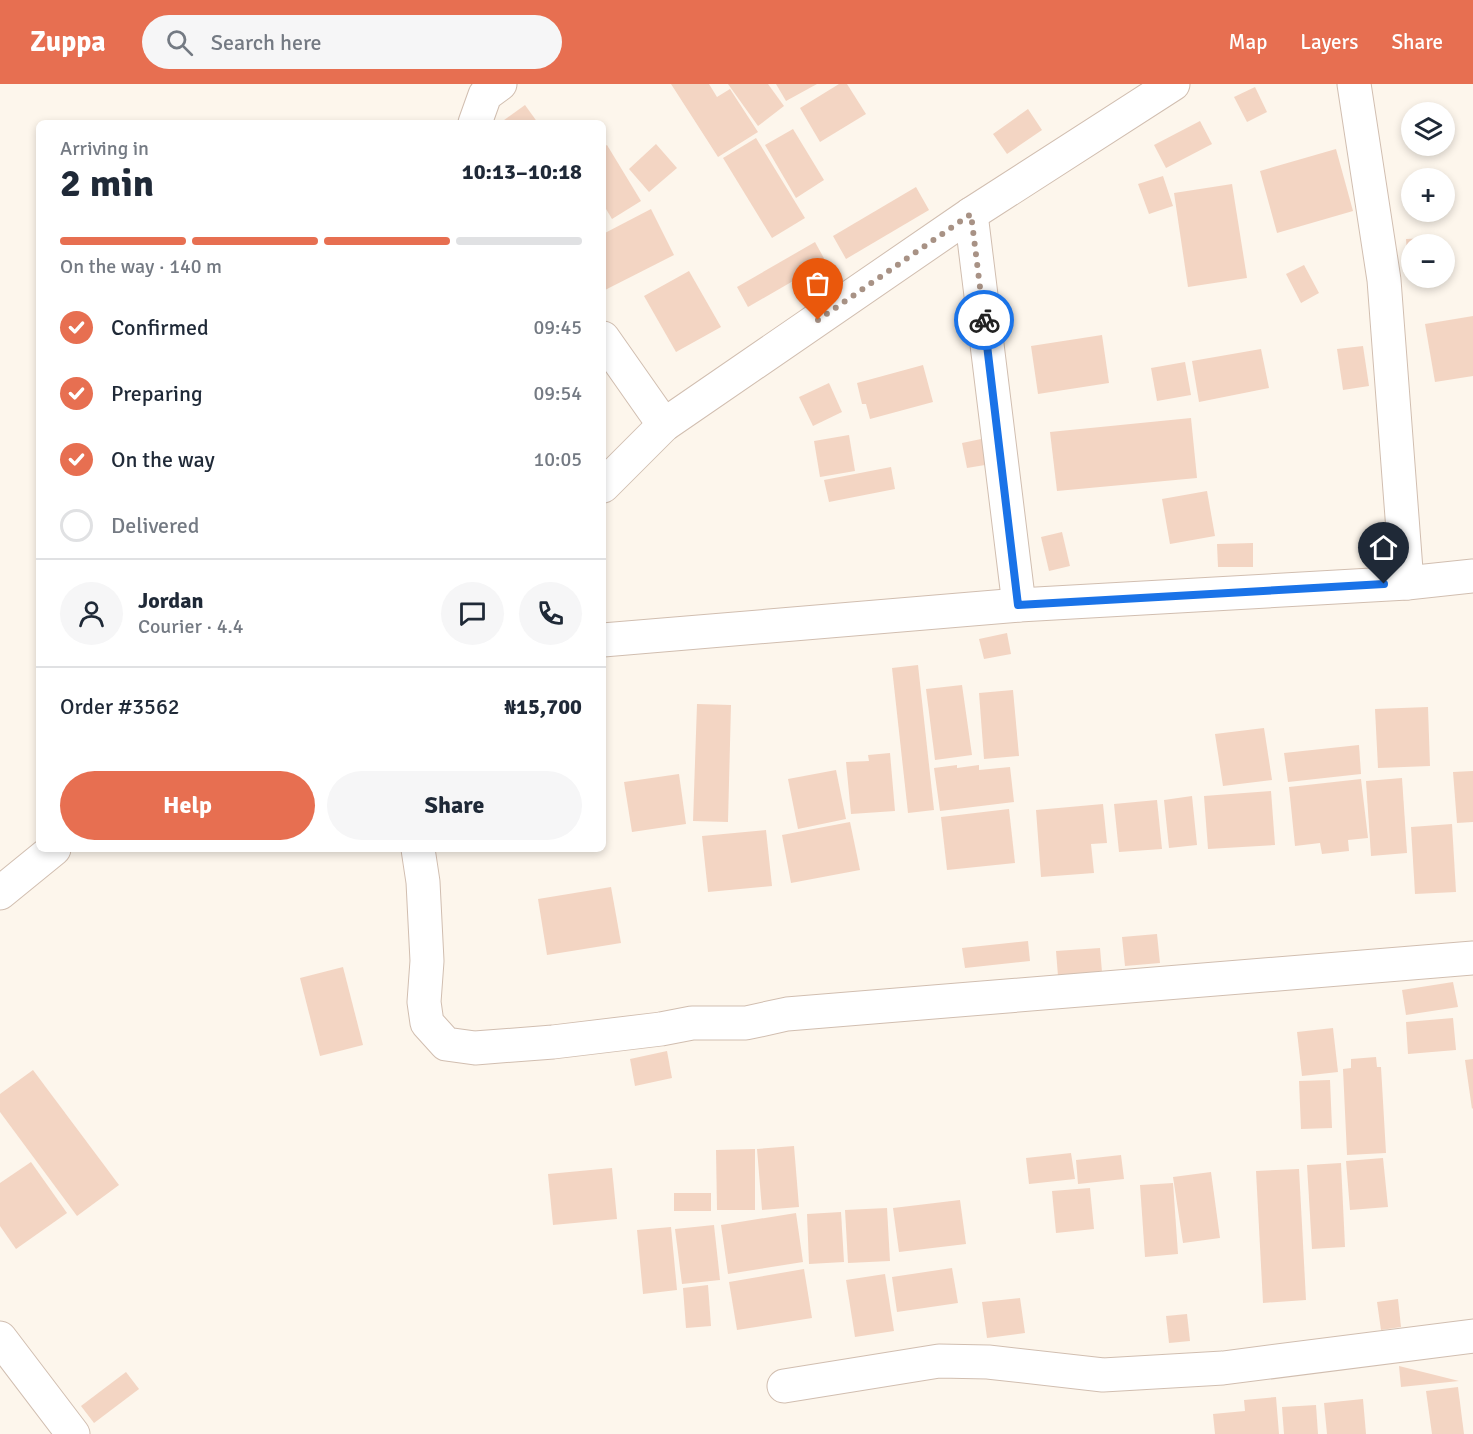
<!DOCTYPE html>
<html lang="en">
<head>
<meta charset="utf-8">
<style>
	:root { --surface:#fff; --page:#f6f6f7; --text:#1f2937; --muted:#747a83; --line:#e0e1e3; --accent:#e76f51 }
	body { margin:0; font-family:Signika,sans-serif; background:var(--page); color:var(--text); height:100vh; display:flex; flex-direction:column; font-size:22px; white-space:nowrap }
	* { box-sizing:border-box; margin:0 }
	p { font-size:20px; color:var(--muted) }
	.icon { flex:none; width:33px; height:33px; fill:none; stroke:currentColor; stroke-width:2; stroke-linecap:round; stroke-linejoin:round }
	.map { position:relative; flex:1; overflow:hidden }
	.drawer { position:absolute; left:36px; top:36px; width:570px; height:732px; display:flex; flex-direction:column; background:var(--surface); border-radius:9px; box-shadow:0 3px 9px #0003 }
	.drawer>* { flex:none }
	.fabs { position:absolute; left:1401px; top:18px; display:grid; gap:12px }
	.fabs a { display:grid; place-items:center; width:54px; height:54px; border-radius:50%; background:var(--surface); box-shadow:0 3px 9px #0003; font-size:30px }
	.pin { position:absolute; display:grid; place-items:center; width:51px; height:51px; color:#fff; margin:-62px -26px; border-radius:50% 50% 50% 0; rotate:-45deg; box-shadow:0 0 6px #0007 }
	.pin .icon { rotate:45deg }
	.courier { position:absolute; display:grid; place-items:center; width:60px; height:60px; margin:-30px; border:4px solid #1a73e8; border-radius:50%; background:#fff; color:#222; box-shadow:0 2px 8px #0007 }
	.overview em { font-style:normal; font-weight:700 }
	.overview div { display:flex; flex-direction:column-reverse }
	.overview { display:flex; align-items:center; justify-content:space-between; height:102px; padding:0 24px }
	h1 { font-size:39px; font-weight:700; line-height:45px }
	.bar { display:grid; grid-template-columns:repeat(4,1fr); gap:9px 6px; align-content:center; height:72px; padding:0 24px }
	.bar i { height:8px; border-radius:4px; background:var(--line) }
	.bar .current { background:var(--accent) }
	.bar p { grid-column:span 4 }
	.line { display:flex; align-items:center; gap:15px; padding:0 24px; border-top:2px solid var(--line) }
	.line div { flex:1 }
	.round { display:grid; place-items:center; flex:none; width:63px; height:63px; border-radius:32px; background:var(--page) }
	ol { padding:0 24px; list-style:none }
	li { display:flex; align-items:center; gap:18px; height:66px }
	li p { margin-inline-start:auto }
	li .icon { padding:6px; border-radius:50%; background:var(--accent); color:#fff; stroke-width:4 }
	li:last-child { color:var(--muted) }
	li i { width:33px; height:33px; border:3px solid var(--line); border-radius:50% }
	.primary-button { display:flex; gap:12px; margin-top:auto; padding:12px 24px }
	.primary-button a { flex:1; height:69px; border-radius:36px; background:var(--accent); color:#fff; font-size:24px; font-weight:700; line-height:69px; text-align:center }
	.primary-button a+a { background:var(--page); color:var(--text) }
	header { display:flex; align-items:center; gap:36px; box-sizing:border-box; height:84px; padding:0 30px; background:var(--accent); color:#fff }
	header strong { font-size:28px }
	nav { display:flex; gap:33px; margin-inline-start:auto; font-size:21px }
	.search { width:420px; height:54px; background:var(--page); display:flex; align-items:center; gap:15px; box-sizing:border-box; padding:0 21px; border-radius:33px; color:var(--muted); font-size:22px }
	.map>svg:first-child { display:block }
</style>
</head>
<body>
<header>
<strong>Zuppa</strong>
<div class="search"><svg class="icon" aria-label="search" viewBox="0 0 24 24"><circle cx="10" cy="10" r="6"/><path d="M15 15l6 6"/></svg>Search here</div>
<nav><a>Map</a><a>Layers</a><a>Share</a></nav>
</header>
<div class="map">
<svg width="1473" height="1350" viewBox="0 0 1473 1350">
	<rect width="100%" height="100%" fill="#fdf6ec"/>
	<g fill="#f3d5c3">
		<path d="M671 0H709L717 13 730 5 758 48 718 73Z"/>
		<path d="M728 0H768L784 22 758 42Z"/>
		<path d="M776 0H817L786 17Z"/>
		<path d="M839 0H847L866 30 820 58 800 24Z"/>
		<path d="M1255 3 1267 28 1247 38 1234 13Z"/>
		<path d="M525 21 538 39H500Z"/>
		<path d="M1028 25 1042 46 1007 70 993 50Z"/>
		<path d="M1200 37 1212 60 1166 84 1154 61Z"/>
		<path d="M793 45 824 96 796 114 765 61Z"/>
		<path d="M756 54 805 134 772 154 723 74Z"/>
		<path d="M656 60 677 84 649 108 629 85Z"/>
		<path d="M607 61 641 117 612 135 603 120V63Z"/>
		<path d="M1336 65 1353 127 1277 149 1260 87Z"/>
		<path d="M1163 92 1173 122 1149 130 1138 100Z"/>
		<path d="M1232 100 1247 194 1188 203 1174 109Z"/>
		<path d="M916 103 929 126 846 175 833 152Z"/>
		<path d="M651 125 674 171 605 206 603 202V150Z"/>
		<path d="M1429 154 1430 160H1412V183H1408L1406 155Z"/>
		<path d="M815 158 826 178 748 223 737 203Z"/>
		<path d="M1304 181 1319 209 1301 219 1286 190Z"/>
		<path d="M689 187 721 243 676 268 644 212Z"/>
		<path d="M1473 232V292L1435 298 1425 240Z"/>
		<path d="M1102 251 1109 299 1038 310 1031 262Z"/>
		<path d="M1363 262 1369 302 1343 306 1337 265Z"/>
		<path d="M1261 265 1269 304 1199 318 1192 277Z"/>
		<path d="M1185 278 1191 311 1157 317 1151 284Z"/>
		<path d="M923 281 933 318 870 335 866 320H862L857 299Z"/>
		<path d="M829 299 842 328 813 342 799 313Z"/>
		<path d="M1191 334 1197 394 1057 407 1050 348Z"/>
		<path d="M849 351 855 387 820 393 814 357Z"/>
		<path d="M986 354 991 380 967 384 962 359Z"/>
		<path d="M891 383 895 405 829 418 824 396Z"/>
		<path d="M1207 407 1215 452 1170 460 1162 415Z"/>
		<path d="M1062 448 1070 482 1049 487 1041 453Z"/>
		<path d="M1253 459V483H1218L1217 460Z"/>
		<path d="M1007 549 1011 570 984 575 979 555Z"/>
		<path d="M918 581 934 726 908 729 892 584Z"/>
		<path d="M962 601 972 671 935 676 926 605Z"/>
		<path d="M1013 606 1019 672 984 675 979 609Z"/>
		<path d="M697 620 731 621 728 738 693 737Z"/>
		<path d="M1428 623 1430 682 1378 684 1375 625Z"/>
		<path d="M1264 644 1272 696 1223 702 1215 650Z"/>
		<path d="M1359 661 1361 690 1288 698 1284 669Z"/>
		<path d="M890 669 895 727 851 730 846 678 869 677 868 671Z"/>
		<path d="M957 681V684L979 681V686L1010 683 1014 718 940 727 934 684Z"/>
		<path d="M836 686 846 735 798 745 788 695Z"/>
		<path d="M1473 687V738L1457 739 1453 688Z"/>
		<path d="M679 690 686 740 632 748 624 698Z"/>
		<path d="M1402 694 1407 769 1371 772 1366 697Z"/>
		<path d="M1361 695 1368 754 1348 756 1349 767 1322 770 1320 759 1295 762 1289 703Z"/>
		<path d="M1271 707 1275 761 1208 765 1204 712Z"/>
		<path d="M1192 712 1197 761 1169 764 1164 716Z"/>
		<path d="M1157 716 1162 765 1119 768 1114 720Z"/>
		<path d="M1103 720 1107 759 1091 760 1094 789 1041 793 1036 726Z"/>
		<path d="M1009 725 1015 779 947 786 941 733Z"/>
		<path d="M850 738 860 786 791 799 782 751Z"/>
		<path d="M1452 740 1456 808 1415 810 1411 743Z"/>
		<path d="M766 746 772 802 708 808 702 752Z"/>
		<path d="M611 803 621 859 547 871 538 815Z"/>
		<path d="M1157 850 1160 879 1125 882 1122 853Z"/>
		<path d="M1028 857 1030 877 965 884 962 864Z"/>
		<path d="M1100 864 1102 888 1058 892 1056 867Z"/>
		<path d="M343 883 363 961 320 972 300 894Z"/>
		<path d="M1453 898 1458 923 1406 931 1402 906Z"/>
		<path d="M1453 934 1456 966 1408 970 1406 938Z"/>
		<path d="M1333 944 1338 988 1302 992 1297 948Z"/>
		<path d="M667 967 672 994 635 1002 630 975Z"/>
		<path d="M1376 973 1377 983H1381L1386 1069 1347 1071 1343 985 1351 984V975Z"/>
		<path d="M1473 975V1024L1472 1025 1465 976Z"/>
		<path d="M33 986 119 1101 77 1132 0 1028V1010Z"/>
		<path d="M1330 996 1332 1044 1301 1045 1299 997Z"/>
		<path d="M794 1062 799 1123 762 1126 757 1065Z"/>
		<path d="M755 1065V1126H717L716 1066Z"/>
		<path d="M1071 1069 1075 1095 1029 1100 1026 1074Z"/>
		<path d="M1121 1071 1124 1095 1078 1100 1076 1076Z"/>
		<path d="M1383 1074 1388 1123 1350 1126 1346 1077Z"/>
		<path d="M31 1078 67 1129 16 1165 0 1142V1099Z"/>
		<path d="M1341 1079 1345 1163 1312 1165 1307 1081Z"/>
		<path d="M612 1084 617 1135 553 1141 548 1090Z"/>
		<path d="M1299 1085 1306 1216 1263 1219 1256 1087Z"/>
		<path d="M1211 1088 1220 1154 1183 1159 1173 1093Z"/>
		<path d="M1173 1099 1178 1170 1145 1173 1140 1101Z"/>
		<path d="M1090 1104 1094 1145 1056 1149 1052 1107Z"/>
		<rect x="674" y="1109" width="37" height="18"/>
		<path d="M960 1116 966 1160 899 1168 893 1124Z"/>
		<path d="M887 1124 890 1177 848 1179 845 1126Z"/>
		<path d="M841 1128 844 1178 809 1180 807 1130Z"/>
		<path d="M796 1129 803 1178 728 1190 721 1141Z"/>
		<path d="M714 1141 720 1196 682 1200 675 1145Z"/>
		<path d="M671 1143 677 1206 643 1210 637 1146Z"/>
		<path d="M952 1184 958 1219 897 1228 892 1193Z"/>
		<path d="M804 1185 812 1234 737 1246 729 1198Z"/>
		<path d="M885 1190 894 1247 855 1253 846 1196Z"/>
		<path d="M708 1201 711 1242 686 1244 683 1204Z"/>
		<path d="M1020 1214 1025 1249 987 1254 982 1218Z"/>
		<path d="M1398 1215 1401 1243 1381 1246 1377 1218Z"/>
		<path d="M1187 1230 1190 1257 1169 1259 1166 1232Z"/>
		<path d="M1399 1282 1459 1297 1401 1303Z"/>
		<path d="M126 1288 139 1305 94 1339 81 1322Z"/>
		<path d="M1458 1303 1464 1350H1432L1426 1307Z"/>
		<path d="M1276 1313 1279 1350H1215L1213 1330 1245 1327 1244 1316Z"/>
		<path d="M1363 1315 1366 1350H1327L1324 1319Z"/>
		<path d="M1316 1321 1318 1350H1284L1282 1323Z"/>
	</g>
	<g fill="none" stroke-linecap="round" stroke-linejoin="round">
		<defs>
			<g id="minor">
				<path d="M1354 0 1384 196 1407 499"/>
				<path d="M475 39 485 11 500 0"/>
				<path d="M971 130 1019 521"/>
				<path d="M603 254 664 341"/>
				<path d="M603 402 664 341 971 130 1173 0"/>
				<path d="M603 556 1019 521 1407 499 1473 492"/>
				<path d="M418 765 423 798 427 877 424 918 427 939 446 960 475 964 553 958 661 945 692 939H746L787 930 1473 874"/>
				<path d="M0 809 54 765"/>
				<path d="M0 1254 73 1350"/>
				<path d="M784 1302 939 1277 988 1278 1103 1291 1223 1284 1473 1252"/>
			</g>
		</defs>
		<use href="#minor" stroke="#d1beb0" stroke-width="35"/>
		<use href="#minor" stroke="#fff" stroke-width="33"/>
	</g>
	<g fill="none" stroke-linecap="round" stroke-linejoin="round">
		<path stroke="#a89285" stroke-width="6" stroke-dasharray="0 10.8" d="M818 236 971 130 984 236"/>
		<path stroke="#1a73e8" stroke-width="8" d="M984 236 1018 521 1384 500"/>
	</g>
</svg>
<div class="fabs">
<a><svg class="icon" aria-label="layers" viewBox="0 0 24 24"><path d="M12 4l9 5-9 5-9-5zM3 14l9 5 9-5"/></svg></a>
<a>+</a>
<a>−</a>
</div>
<div class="pin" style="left:818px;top:236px;background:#ea580c"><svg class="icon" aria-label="bag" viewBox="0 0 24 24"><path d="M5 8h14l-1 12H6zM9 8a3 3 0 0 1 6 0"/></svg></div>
<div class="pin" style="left:1384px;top:500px;background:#1f2937"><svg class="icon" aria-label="home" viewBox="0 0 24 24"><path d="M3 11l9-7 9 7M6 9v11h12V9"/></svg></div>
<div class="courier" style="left:984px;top:236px"><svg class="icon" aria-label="bike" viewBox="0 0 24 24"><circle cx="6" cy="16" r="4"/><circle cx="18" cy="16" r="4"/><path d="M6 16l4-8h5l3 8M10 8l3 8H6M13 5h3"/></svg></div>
<section class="drawer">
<div class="overview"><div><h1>2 min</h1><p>Arriving in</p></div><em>10:13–10:18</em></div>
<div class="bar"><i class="current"></i><i class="current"></i><i class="current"></i><i></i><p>On the way · 140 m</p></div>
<ol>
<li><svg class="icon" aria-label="check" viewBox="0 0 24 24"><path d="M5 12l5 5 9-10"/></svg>Confirmed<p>09:45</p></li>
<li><svg class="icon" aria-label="check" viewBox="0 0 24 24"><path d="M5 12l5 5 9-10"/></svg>Preparing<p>09:54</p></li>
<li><svg class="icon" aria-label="check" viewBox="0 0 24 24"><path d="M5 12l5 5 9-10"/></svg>On the way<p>10:05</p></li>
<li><i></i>Delivered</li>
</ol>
<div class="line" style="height:108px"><a class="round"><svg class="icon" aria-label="person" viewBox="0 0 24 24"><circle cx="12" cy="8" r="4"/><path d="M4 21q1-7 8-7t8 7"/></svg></a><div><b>Jordan</b><p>Courier · 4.4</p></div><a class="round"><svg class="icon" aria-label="chat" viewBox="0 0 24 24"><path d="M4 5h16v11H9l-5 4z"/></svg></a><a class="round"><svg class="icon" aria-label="phone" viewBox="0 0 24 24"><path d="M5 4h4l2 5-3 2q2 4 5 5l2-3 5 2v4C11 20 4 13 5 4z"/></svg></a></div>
<div class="line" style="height:78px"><div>Order #3562</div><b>₦15,700</b></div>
<div class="primary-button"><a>Help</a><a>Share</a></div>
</section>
</div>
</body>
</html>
